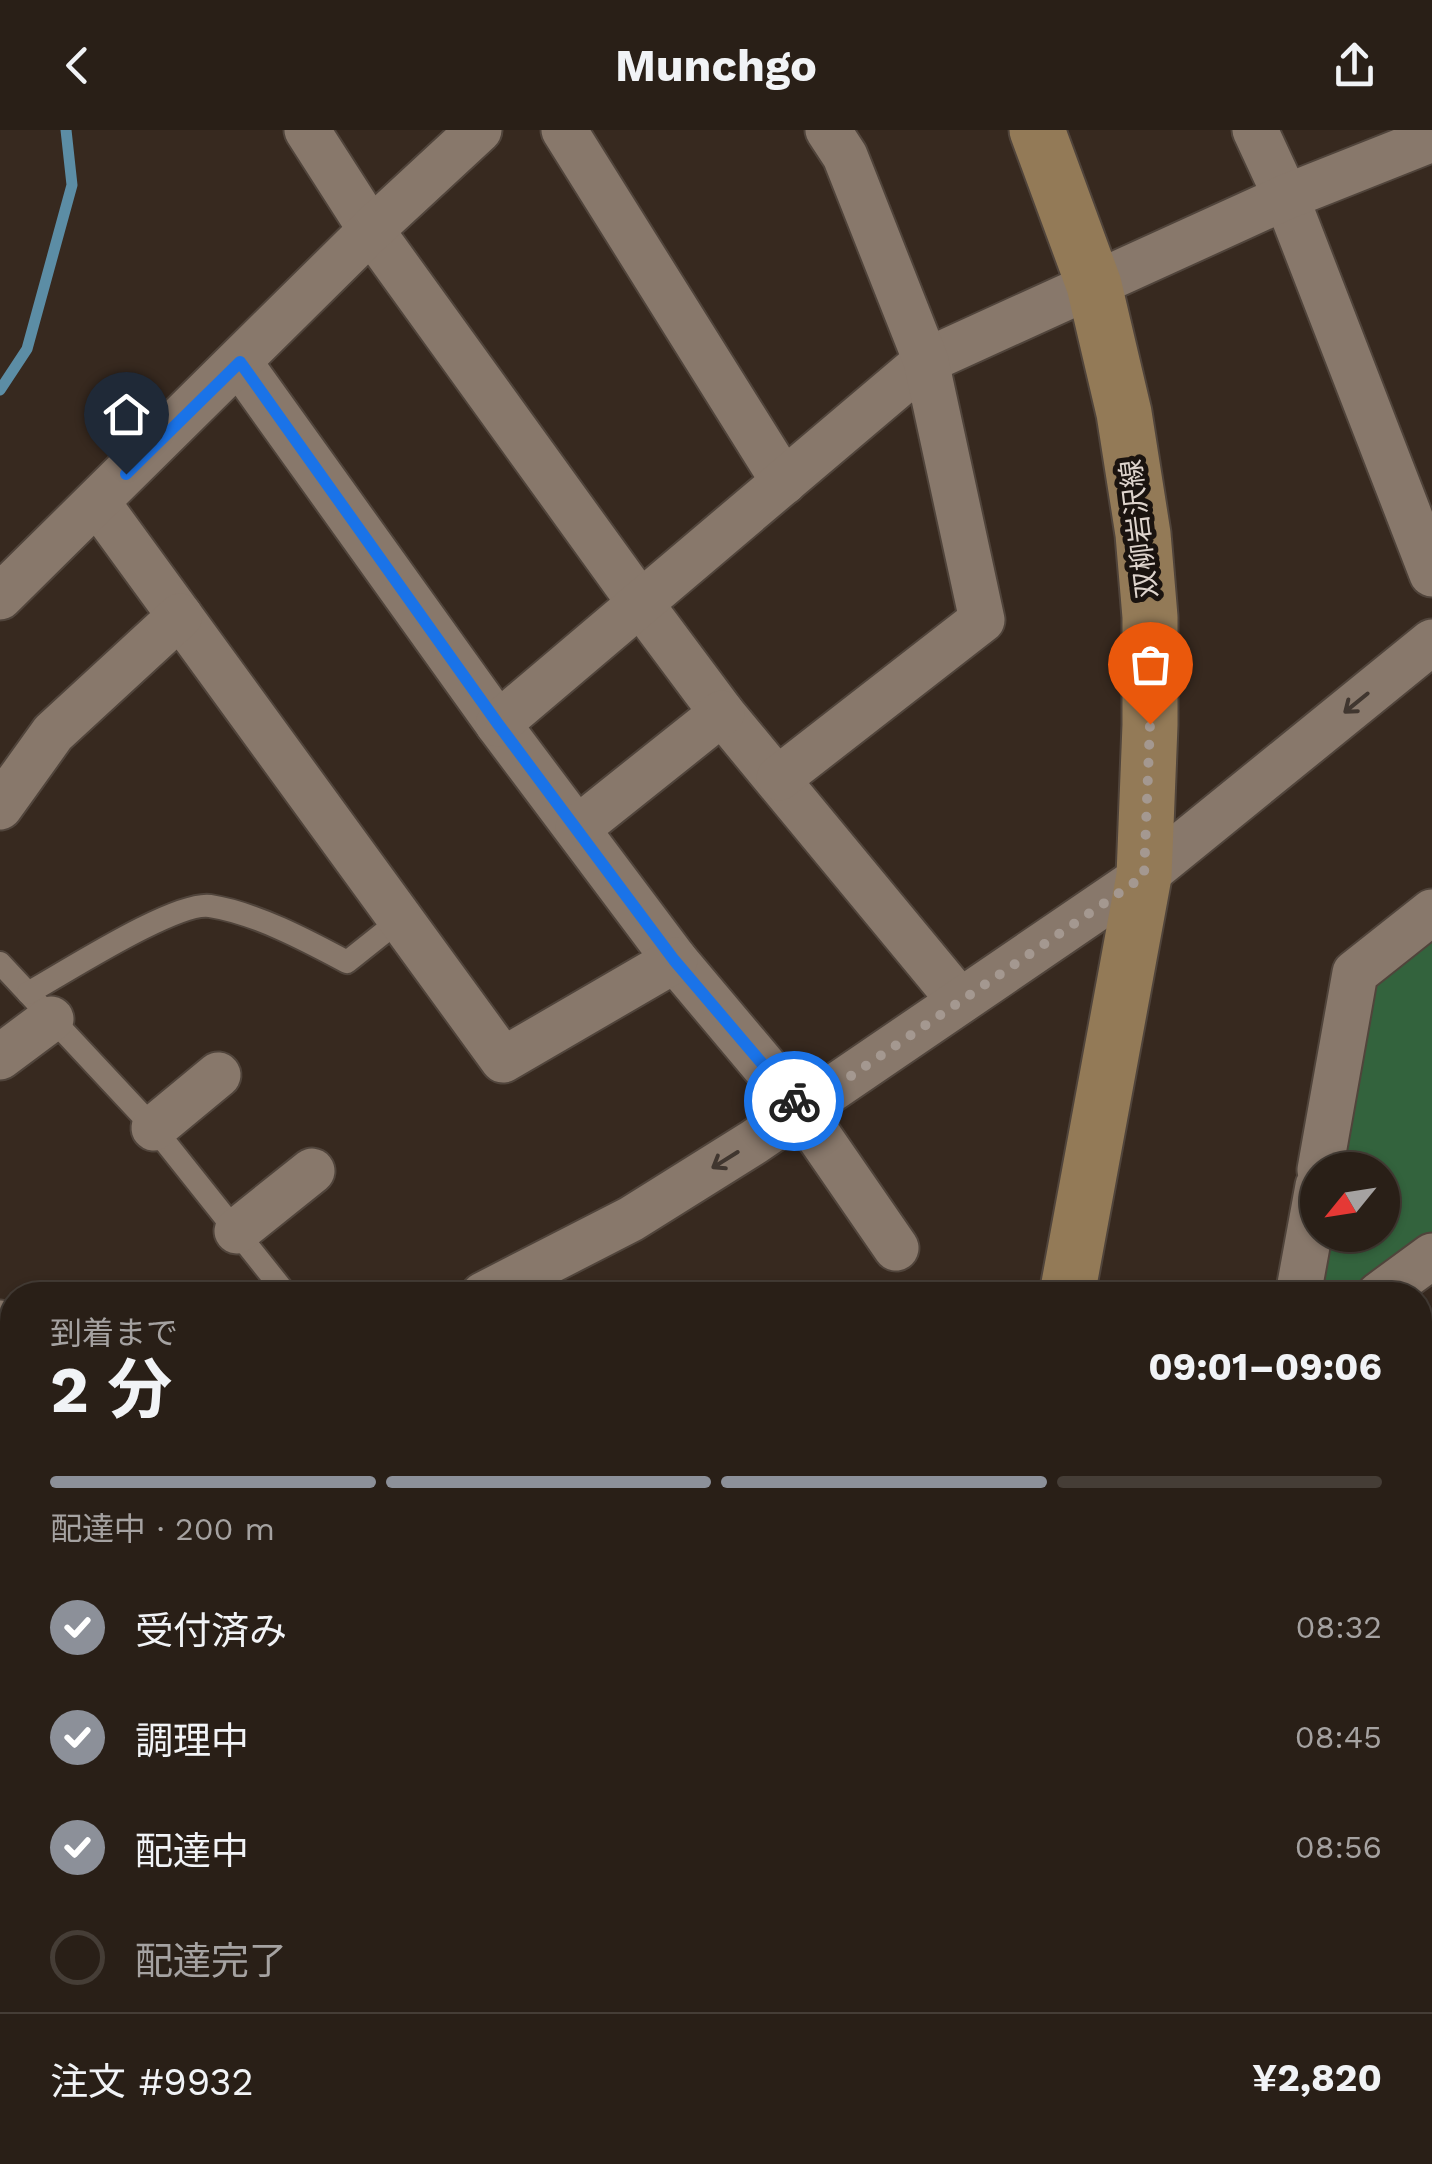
<!DOCTYPE html>
<html lang="ja">
<head>
<meta charset="utf-8">
<style>
	:root { --surface:#291f17; --page:#312720; --text:#f1f3f6; --muted:#a5a2a1; --line:#453d36; --accent:#8c9099 }
	body { margin:0; font-family:"Work Sans","Noto Sans JP",sans-serif; background:var(--page); color:var(--text); height:100vh; display:flex; flex-direction:column; font-size:38px; white-space:nowrap }
	* { box-sizing:border-box; margin:0 }
	p { font-size:32px; color:var(--muted) }
	.icon { flex:none; width:55px; height:55px; fill:none; stroke:currentColor; stroke-width:2; stroke-linecap:round; stroke-linejoin:round }
	.map { position:relative; flex:1; overflow:hidden }
	.sheet { position:absolute; left:0px; top:1152px; width:1432px; height:882px; display:flex; flex-direction:column; background:var(--surface); border-radius:40px 40px 0 0; box-shadow:0 2px 8px #0004,0 0 0 2px var(--line) }
	.sheet>* { flex:none }
	.needle { width:65px; rotate:240deg }
	.fabs { position:absolute; left:1300px; top:1022px; display:grid; gap:20px }
	.fabs a { display:grid; place-items:center; width:100px; height:100px; border-radius:50%; background:var(--surface); box-shadow:0 2px 8px #0004,0 0 0 2px var(--line); font-size:50px }
	.pin { position:absolute; display:grid; place-items:center; width:85px; height:85px; color:#fff; margin:-102px -42px; border-radius:50% 50% 50% 0; rotate:-45deg; box-shadow:0 0 10px #0007 }
	.pin .icon { rotate:45deg }
	.courier { position:absolute; display:grid; place-items:center; width:100px; height:100px; margin:-50px; border:8px solid #1a73e8; border-radius:50%; background:#fff; color:#222; box-shadow:0 2px 12px #0007 }
	.overview em { font-style:normal; font-weight:700 }
	.overview div { display:flex; flex-direction:column-reverse }
	.overview { display:flex; align-items:center; justify-content:space-between; height:170px; padding:0 50px }
	h1 { font-size:65px; font-weight:700; line-height:75px }
	.bar { display:grid; grid-template-columns:repeat(4,1fr); gap:15px 10px; align-content:center; height:120px; padding:0 50px }
	.bar i { height:12px; border-radius:8px; background:var(--line) }
	.bar .selected { background:var(--accent) }
	.bar p { grid-column:span 4 }
	.line { display:flex; align-items:center; gap:25px; padding:0 50px; border-top:2px solid var(--line) }
	.line div { flex:1 }
	ol { padding:0 50px; list-style:none }
	li { display:flex; align-items:center; gap:30px; height:110px }
	li p { margin-inline-start:auto }
	li .icon { padding:10px; border-radius:50%; background:var(--accent); color:#fff; stroke-width:4 }
	li:last-child { color:var(--muted) }
	li i { width:55px; height:55px; border:5px solid var(--line); border-radius:50% }
	header { display:flex; justify-content:space-between; align-items:center; height:130px; padding:0 50px; background:var(--surface); font-size:45px; font-weight:700 }
	.map>svg:first-child { display:block }
</style>
</head>
<body>
<header><svg class="icon" aria-label="back" viewBox="0 0 24 24"><path d="M15 5l-7 7 7 7"/></svg>Munchgo<svg class="icon" aria-label="share" viewBox="0 0 24 24"><path d="M12 15V3M7 8l5-5 5 5M5 13v7h14v-7"/></svg></header>
<div class="map">
<svg width="1432" height="2034" viewBox="0 0 1432 2034">
	<rect width="100%" height="100%" fill="#37291f"/>
	<path fill="#33633d" d="M1432 782V1126L1379 1165H1298L1318 1105H1382V1040H1320L1355 843Z"/>
	<g fill="none" stroke-linecap="round" stroke-linejoin="round">
		<path stroke="#5c8da5" stroke-width="11" d="M0 260 27 219 72 55 66 0"/>
		<defs>
			<g id="lane">
				<path d="M0 833 154 998 287 1165"/>
				<path d="M28 863C63 844 175 771 210 776 255 783 306 810 347 832L401 789"/>
			</g>
			<g id="street">
				<path d="M307 0 371 100 640 473 722 583 960 871"/>
				<path d="M564 0 784 352"/>
				<path d="M1255 0 1286 67 1432 444"/>
				<path d="M239 232 498 594 675 830 801 980 896 1118"/>
				<path d="M97 372 503 930 675 830"/>
				<path d="M0 467 371 100 479 0"/>
				<path d="M498 594 926 231 1286 67 1432 9"/>
				<path d="M779 648 982 490 926 231 845 26 828 0"/>
				<path d="M0 677 53 603 180 486"/>
				<path d="M578 698 722 583"/>
				<path d="M0 927 51 889"/>
				<path d="M154 998 218 945"/>
				<path d="M1320 1040 1355 843 1432 782"/>
				<path d="M237 1101 312 1041"/>
				<path d="M483 1165 631 1089 754 1012 1144 746 1432 512"/>
				<path d="M1298 1165 1318 1056"/>
				<path d="M1379 1165 1432 1126"/>
				<path d="M0 1193 12 1206"/>
				<path d="M0 1325 12 1317"/>
				<path d="M1420 1334 1432 1325"/>
				<path d="M0 1407 12 1401"/>
				<path d="M0 1459 12 1530"/>
				<path d="M1420 1717 1432 1724"/>
				<path d="M0 1882H12"/>
				<path d="M1420 1905 1432 1907"/>
				<path d="M95 2022 96 2034"/>
				<path d="M1150 2022 1155 2034"/>
				<path d="M549 2034 587 2022"/>
			</g>
			<g id="secondary">
				<path d="M1037 0 1094 155 1124 283 1143 404 1150 487V595L1144 746 1067 1165"/>
				<path d="M911 2034 913 2022"/>
			</g>
		</defs>
		<use href="#lane" stroke="#50443b" stroke-width="26"/>
		<use href="#street" stroke="#50443b" stroke-width="49"/>
		<use href="#secondary" stroke="#50443b" stroke-width="59"/>
		<use href="#lane" stroke="#88786b" stroke-width="22"/>
		<use href="#street" stroke="#88786b" stroke-width="45"/>
		<use href="#secondary" stroke="#937a57" stroke-width="55"/>
	</g>
	<defs><path id="oneway-shaft" d="M-6 0H5M1.5-3L5.5 0L1.5 3" fill="none" stroke-width="1.6" stroke-linecap="round" stroke-linejoin="round" transform="scale(2.5)"/></defs>
	<g stroke="#40362f">
		<use href="#oneway-shaft" transform="translate(1356 573) rotate(141)"/>
		<use href="#oneway-shaft" transform="translate(725 1030) rotate(148)"/>
	</g>
	<g fill="none" stroke-linecap="round" stroke-linejoin="round">
		<path stroke="#a49890" stroke-width="10" stroke-dasharray="0 18" d="M794 971 801 980 1144 746 1150 594"/>
		<path stroke="#1a73e8" stroke-width="12" d="M126 344 240 232 498 594 674 830 794 971"/>
	</g>
	<g text-anchor="middle" dominant-baseline="central" stroke-width="10" stroke-linejoin="round" paint-order="stroke">
		<g font-size="28" fill="#ded4cd" stroke="#1a130f">
			<text transform="translate(1139 399) rotate(-97)">双柳岩沢線</text>
		</g>
	</g>
</svg>
<div class="fabs">
<a><svg class="needle" viewBox="-14 -14 28 28"><path d="M0-13l5 13h-10z" fill="#e53935"/><path d="M0 13l5-13h-10z" fill="#a5a2a1"/></svg></a>
</div>
<div class="pin" style="left:1150px;top:594px;background:#ea580c"><svg class="icon" aria-label="bag" viewBox="0 0 24 24"><path d="M5 8h14l-1 12H6zM9 8a3 3 0 0 1 6 0"/></svg></div>
<div class="pin" style="left:126px;top:344px;background:#1f2937"><svg class="icon" aria-label="home" viewBox="0 0 24 24"><path d="M3 11l9-7 9 7M6 9v11h12V9"/></svg></div>
<div class="courier" style="left:794px;top:971px"><svg class="icon" aria-label="bike" viewBox="0 0 24 24"><circle cx="6" cy="16" r="4"/><circle cx="18" cy="16" r="4"/><path d="M6 16l4-8h5l3 8M10 8l3 8H6M13 5h3"/></svg></div>
<section class="sheet">
<div class="overview"><div><h1>2 分</h1><p>到着まで</p></div><em>09:01–09:06</em></div>
<div class="bar"><i class="selected"></i><i class="selected"></i><i class="selected"></i><i></i><p>配達中 · 200 m</p></div>
<ol>
<li><svg class="icon" aria-label="check" viewBox="0 0 24 24"><path d="M5 12l5 5 9-10"/></svg>受付済み<p>08:32</p></li>
<li><svg class="icon" aria-label="check" viewBox="0 0 24 24"><path d="M5 12l5 5 9-10"/></svg>調理中<p>08:45</p></li>
<li><svg class="icon" aria-label="check" viewBox="0 0 24 24"><path d="M5 12l5 5 9-10"/></svg>配達中<p>08:56</p></li>
<li><i></i>配達完了</li>
</ol>
<div class="line" style="height:130px"><div>注文 #9932</div><b>¥2,820</b></div>
</section>
</div>
</body>
</html>
